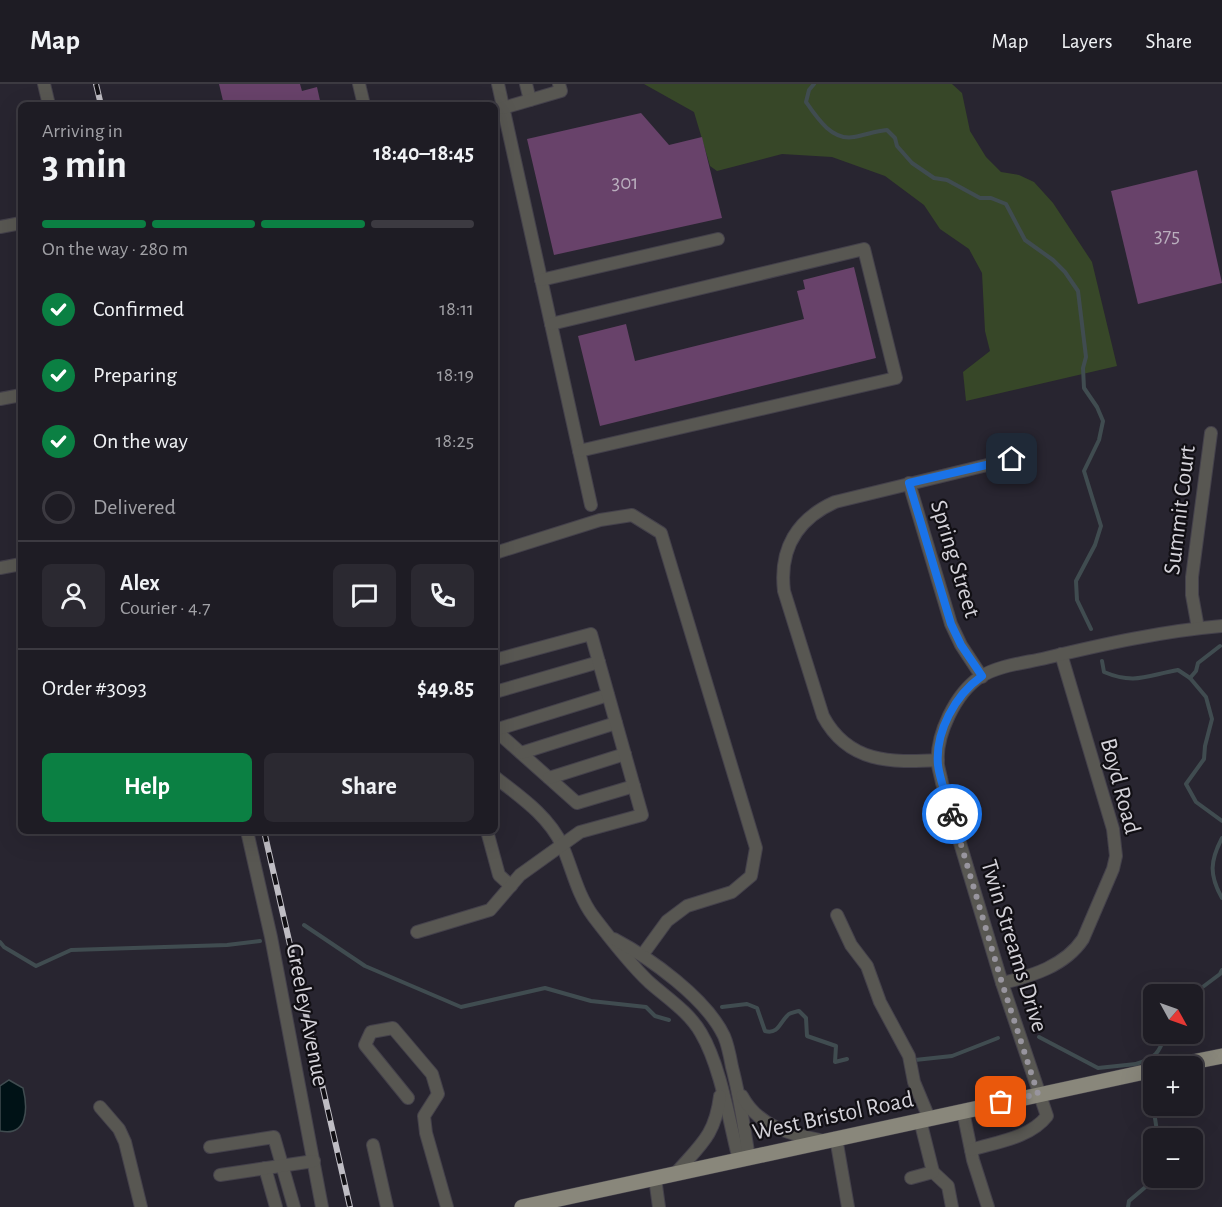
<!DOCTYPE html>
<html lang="en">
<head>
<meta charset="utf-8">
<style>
	:root { --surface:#1e1c24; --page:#2b2931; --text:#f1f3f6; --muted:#a1a1a6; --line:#3c3a41; --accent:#0b8043 }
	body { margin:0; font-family:"Alegreya Sans",sans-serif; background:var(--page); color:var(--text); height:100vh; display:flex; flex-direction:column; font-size:22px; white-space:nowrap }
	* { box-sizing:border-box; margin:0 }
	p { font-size:20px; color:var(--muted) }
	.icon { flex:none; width:33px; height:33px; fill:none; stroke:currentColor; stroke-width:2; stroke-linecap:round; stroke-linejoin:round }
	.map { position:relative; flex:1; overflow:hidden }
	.panel { position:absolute; left:18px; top:18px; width:480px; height:732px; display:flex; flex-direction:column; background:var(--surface); border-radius:9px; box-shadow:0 6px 24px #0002,0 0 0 2px var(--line) }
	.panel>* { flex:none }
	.needle { width:39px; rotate:130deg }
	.tools { position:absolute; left:1143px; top:900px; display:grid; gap:12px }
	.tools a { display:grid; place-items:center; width:60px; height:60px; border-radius:9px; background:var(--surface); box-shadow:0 6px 24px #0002,0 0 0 2px var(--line); font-size:30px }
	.pin { position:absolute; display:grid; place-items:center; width:51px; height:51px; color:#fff; margin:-26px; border-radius:12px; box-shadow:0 3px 9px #0006 }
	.courier { position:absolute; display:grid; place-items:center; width:60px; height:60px; margin:-30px; border:4px solid #1a73e8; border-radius:50%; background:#fff; color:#222; box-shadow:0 2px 8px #0007 }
	.head em { font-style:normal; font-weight:700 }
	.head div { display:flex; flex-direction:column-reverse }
	.head { display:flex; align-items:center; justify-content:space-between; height:102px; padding:0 24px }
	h1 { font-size:39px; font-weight:700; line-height:45px }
	.bar { display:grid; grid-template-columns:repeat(4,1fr); gap:9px 6px; align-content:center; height:72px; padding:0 24px }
	.bar i { height:8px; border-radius:4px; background:var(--line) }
	.bar .current { background:var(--accent) }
	.bar p { grid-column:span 4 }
	.line { display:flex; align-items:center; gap:15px; padding:0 24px; border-top:2px solid var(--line) }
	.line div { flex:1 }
	.round { display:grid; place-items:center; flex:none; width:63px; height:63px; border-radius:9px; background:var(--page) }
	ol { padding:0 24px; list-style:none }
	li { display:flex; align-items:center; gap:18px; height:66px }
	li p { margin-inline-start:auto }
	li .icon { padding:6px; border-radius:50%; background:var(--accent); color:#fff; stroke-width:4 }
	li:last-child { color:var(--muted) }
	li i { width:33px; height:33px; border:3px solid var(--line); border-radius:50% }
	.button { display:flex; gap:12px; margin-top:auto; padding:12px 24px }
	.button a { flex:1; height:69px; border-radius:9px; background:var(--accent); color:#fff; font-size:24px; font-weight:700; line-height:69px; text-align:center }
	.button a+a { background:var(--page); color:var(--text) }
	header { display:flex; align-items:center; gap:36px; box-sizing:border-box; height:84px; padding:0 30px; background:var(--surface); border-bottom:2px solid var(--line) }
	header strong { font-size:28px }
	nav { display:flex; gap:33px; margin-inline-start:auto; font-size:21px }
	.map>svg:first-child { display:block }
</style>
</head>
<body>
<header>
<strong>Map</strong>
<nav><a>Map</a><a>Layers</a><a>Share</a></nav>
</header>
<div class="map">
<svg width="1222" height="1123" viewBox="0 0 1222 1123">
	<rect width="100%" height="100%" fill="#282530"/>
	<path fill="#374728" d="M644 0H952L962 9 970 47 986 73 1001 88 1019 91 1034 98 1053 119 1092 178 1117 282 966 317 963 288 990 267 985 247 982 189 969 165 940 145 924 121 885 92 832 73 782 70 717 87 710 82 694 28Z"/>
	<path fill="#001216" stroke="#404c50" stroke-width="1.5" d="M9 996 23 1004C28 1024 28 1053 0 1047V1002Z"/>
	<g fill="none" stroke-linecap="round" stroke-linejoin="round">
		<g stroke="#404c50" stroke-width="4">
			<path d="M814 0 809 6 806 18C817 34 832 57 854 53 866 51 875 47 887 46L895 54 897 62 912 79 934 94 947 96 980 114H991L1006 120 1025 156 1053 176 1065 188 1078 207 1086 273 1083 284 1084 304 1097 323 1103 337 1099 356 1084 387 1101 442 1095 461 1076 497 1077 516 1091 545"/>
			<path d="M1102 577 1104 588C1135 601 1148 591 1178 586L1190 594 1206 613 1212 635 1205 662 1204 675 1186 700 1196 718 1222 737"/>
			<path d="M1190 594 1196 587 1198 579 1220 562"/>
			<path d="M1222 754C1210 777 1209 791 1222 814"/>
			<path d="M304 841 365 882 461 923 545 904 591 917 646 923 655 932 669 936"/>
			<path d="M0 858 4 863 36 882 71 866 227 861 260 857"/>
			<path d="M1192 911 1220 890 1222 886"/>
			<path d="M722 923 747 920 757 924 765 947C779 951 780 937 789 930 791 929 798 927 799 927L806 934 807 952 836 962 835 978 847 975"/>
			<path d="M1039 953 1098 984 1136 980 1139 984"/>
			<path d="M915 976 952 972 998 954"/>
			<path d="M1136 980C1155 974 1160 969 1165 950"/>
			<path d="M1145 992 1150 1001 1158 1054"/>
			<path d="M1128 1123 1129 1117 1149 1100 1154 1093"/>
		</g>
	</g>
	<g fill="#68426a">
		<path d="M219 0H300L302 7 317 3 321 21H224Z"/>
		<path d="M641 29 669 61 702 53 722 134 554 171 527 55Z"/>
		<path d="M1197 86 1222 199 1138 220 1111 107Z"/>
		<path d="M854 183 876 274 600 342 578 252 626 240 635 277 804 235 797 207 805 205 803 196Z"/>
	</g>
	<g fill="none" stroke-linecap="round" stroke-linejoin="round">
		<defs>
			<g id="minor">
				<path d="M44 0 49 21"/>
				<path d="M359 0 364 21"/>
				<path d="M498 0 591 421"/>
				<path d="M526 0 530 16"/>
				<path d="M503 24 561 7 559 0"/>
				<path d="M0 143 21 139"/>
				<path d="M541 196 718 155"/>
				<path d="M551 240 864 165 896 294 579 367"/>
				<path d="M0 315 21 311"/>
				<path d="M909 399 951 540 961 561 982 593"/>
				<path d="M495 469 600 436 632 431 661 449 756 764 751 792 732 808 687 822 667 837 643 870"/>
				<path d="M0 484 21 480"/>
				<path d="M1198 544 1192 511V493L1211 349"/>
				<path d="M495 608 599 578"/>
				<path d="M495 646 577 719 634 702"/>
				<path d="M495 646 608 611"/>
				<path d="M521 669 616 639"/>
				<path d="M938 676C891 679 848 679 823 632L784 507C779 465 797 435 835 418L1012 375"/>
				<path d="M495 693C519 712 548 731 562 761 572 784 577 810 593 832 609 853 629 879 649 898 667 914 689 928 701 949 721 983 729 1037 739 1076"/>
				<path d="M549 694 625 670"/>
				<path d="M247 747 271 853 322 1123"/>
				<path d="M487 747 499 791 511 802"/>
				<path d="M837 831 851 861 867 882 880 918 909 972 914 998 929 1034"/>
				<path d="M417 848 490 826 520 791 580 748 642 731 591 550 495 576"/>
				<path d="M614 855C650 874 706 914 724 952 728 961 730 972 732 983 740 1013 744 1043 749 1074"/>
				<path d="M1002 899C1032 892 1065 882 1083 855L1113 785 1116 772 1113 745 1061 570"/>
				<path d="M742 1012C758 1042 789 1050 820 1056"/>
				<path d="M408 1014 365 961 371 948 393 944 432 990 438 1010 424 1032 426 1049 447 1123"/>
				<path d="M100 1023 119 1045 125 1058 141 1123"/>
				<path d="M963 1027 973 1076 988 1123"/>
				<path d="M836 1054 848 1123"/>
				<path d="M373 1061 387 1123"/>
				<path d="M210 1063 274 1053 294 1123"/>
				<path d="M971 1066C996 1058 1030 1054 1047 1032L1002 899 942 699C941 693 939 687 938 681 935 651 956 609 980 593 999 581 1025 579 1046 574 1104 560 1163 547 1222 542"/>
				<path d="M265 1084 276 1123"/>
				<path d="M933 1088 948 1102 952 1123"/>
				<path d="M675 1090C700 1061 715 1052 720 1012"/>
				<path d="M220 1091 314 1077"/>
				<path d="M655 1094 659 1123"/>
				<path d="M911 1094 933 1088 920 1036"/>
			</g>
			<g id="major">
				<path d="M1172 982 1222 972"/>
				<path d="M522 1123 1154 986"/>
			</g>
		</defs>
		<use href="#minor" stroke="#44414b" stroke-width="14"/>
		<use href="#major" stroke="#44414b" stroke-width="16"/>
		<use href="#minor" stroke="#585752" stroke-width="12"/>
		<use href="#major" stroke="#89877b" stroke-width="15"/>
		<defs>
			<g id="rail">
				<path d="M96 0 101 21"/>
				<path d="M264 747 350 1123"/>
			</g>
		</defs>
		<use href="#rail" stroke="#bfbdc4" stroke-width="6"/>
		<use href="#rail" stroke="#110f14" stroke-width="4" stroke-dasharray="11" stroke-linecap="butt"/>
	</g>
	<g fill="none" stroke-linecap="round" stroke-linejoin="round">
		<path stroke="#98959e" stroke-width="6" stroke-dasharray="0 10.8" d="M952 730 1002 899 1038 1010 1001 1018"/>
		<path stroke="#1a73e8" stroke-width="8" d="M952 730C947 714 940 697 938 681 935 648 955 611 982 592L961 561 951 540 909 399 1012 375"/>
	</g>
	<g text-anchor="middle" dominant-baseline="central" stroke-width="4.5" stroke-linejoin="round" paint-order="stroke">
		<g font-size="21" fill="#b9aebd">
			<text x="625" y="98">301</text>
			<text x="1167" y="151">375</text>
		</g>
		<g font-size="24" fill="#d4d2d9" stroke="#110f14">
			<text transform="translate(1180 426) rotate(-83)">Summit Court</text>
			<text transform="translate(955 475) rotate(73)">Spring Street</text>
			<text transform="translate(1120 702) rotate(75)">Boyd Road</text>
			<text transform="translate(1014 862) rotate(73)">Twin Streams Drive</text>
			<text transform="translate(307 931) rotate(79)">Greeley Avenue</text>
			<text transform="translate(833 1032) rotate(-12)">West Bristol Road</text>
		</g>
	</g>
</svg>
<div class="tools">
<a><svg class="needle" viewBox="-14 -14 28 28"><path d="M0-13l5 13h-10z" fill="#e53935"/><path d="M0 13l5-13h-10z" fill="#a1a1a6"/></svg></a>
<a>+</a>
<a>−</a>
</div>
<div class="pin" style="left:1001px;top:1018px;background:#ea580c"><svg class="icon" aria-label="bag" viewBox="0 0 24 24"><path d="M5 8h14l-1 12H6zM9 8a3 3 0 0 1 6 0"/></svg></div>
<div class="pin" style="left:1012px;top:375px;background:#1f2937"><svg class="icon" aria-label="home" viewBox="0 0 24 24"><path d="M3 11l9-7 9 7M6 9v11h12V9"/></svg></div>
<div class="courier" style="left:952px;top:730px"><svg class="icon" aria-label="bike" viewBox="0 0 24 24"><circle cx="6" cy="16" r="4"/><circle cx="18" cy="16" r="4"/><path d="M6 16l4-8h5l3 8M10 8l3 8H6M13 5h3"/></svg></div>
<section class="panel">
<div class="head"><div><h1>3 min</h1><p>Arriving in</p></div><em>18:40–18:45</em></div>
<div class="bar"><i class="current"></i><i class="current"></i><i class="current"></i><i></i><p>On the way · 280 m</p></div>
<ol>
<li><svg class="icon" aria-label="check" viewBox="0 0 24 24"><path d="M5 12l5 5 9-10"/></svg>Confirmed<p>18:11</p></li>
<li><svg class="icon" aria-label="check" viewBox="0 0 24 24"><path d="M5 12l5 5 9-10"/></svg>Preparing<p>18:19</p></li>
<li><svg class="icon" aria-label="check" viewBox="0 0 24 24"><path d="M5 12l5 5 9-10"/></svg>On the way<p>18:25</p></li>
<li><i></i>Delivered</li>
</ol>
<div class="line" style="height:108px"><a class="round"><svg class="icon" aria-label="person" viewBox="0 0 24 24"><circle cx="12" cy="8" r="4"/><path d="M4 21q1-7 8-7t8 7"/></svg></a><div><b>Alex</b><p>Courier · 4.7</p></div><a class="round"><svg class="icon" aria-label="chat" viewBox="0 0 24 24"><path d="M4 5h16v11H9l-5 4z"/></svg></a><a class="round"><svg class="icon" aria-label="phone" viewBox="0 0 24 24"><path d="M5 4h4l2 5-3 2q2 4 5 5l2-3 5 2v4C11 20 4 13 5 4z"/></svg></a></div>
<div class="line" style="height:78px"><div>Order #3093</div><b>$49.85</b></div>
<div class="button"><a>Help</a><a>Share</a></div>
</section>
</div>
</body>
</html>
